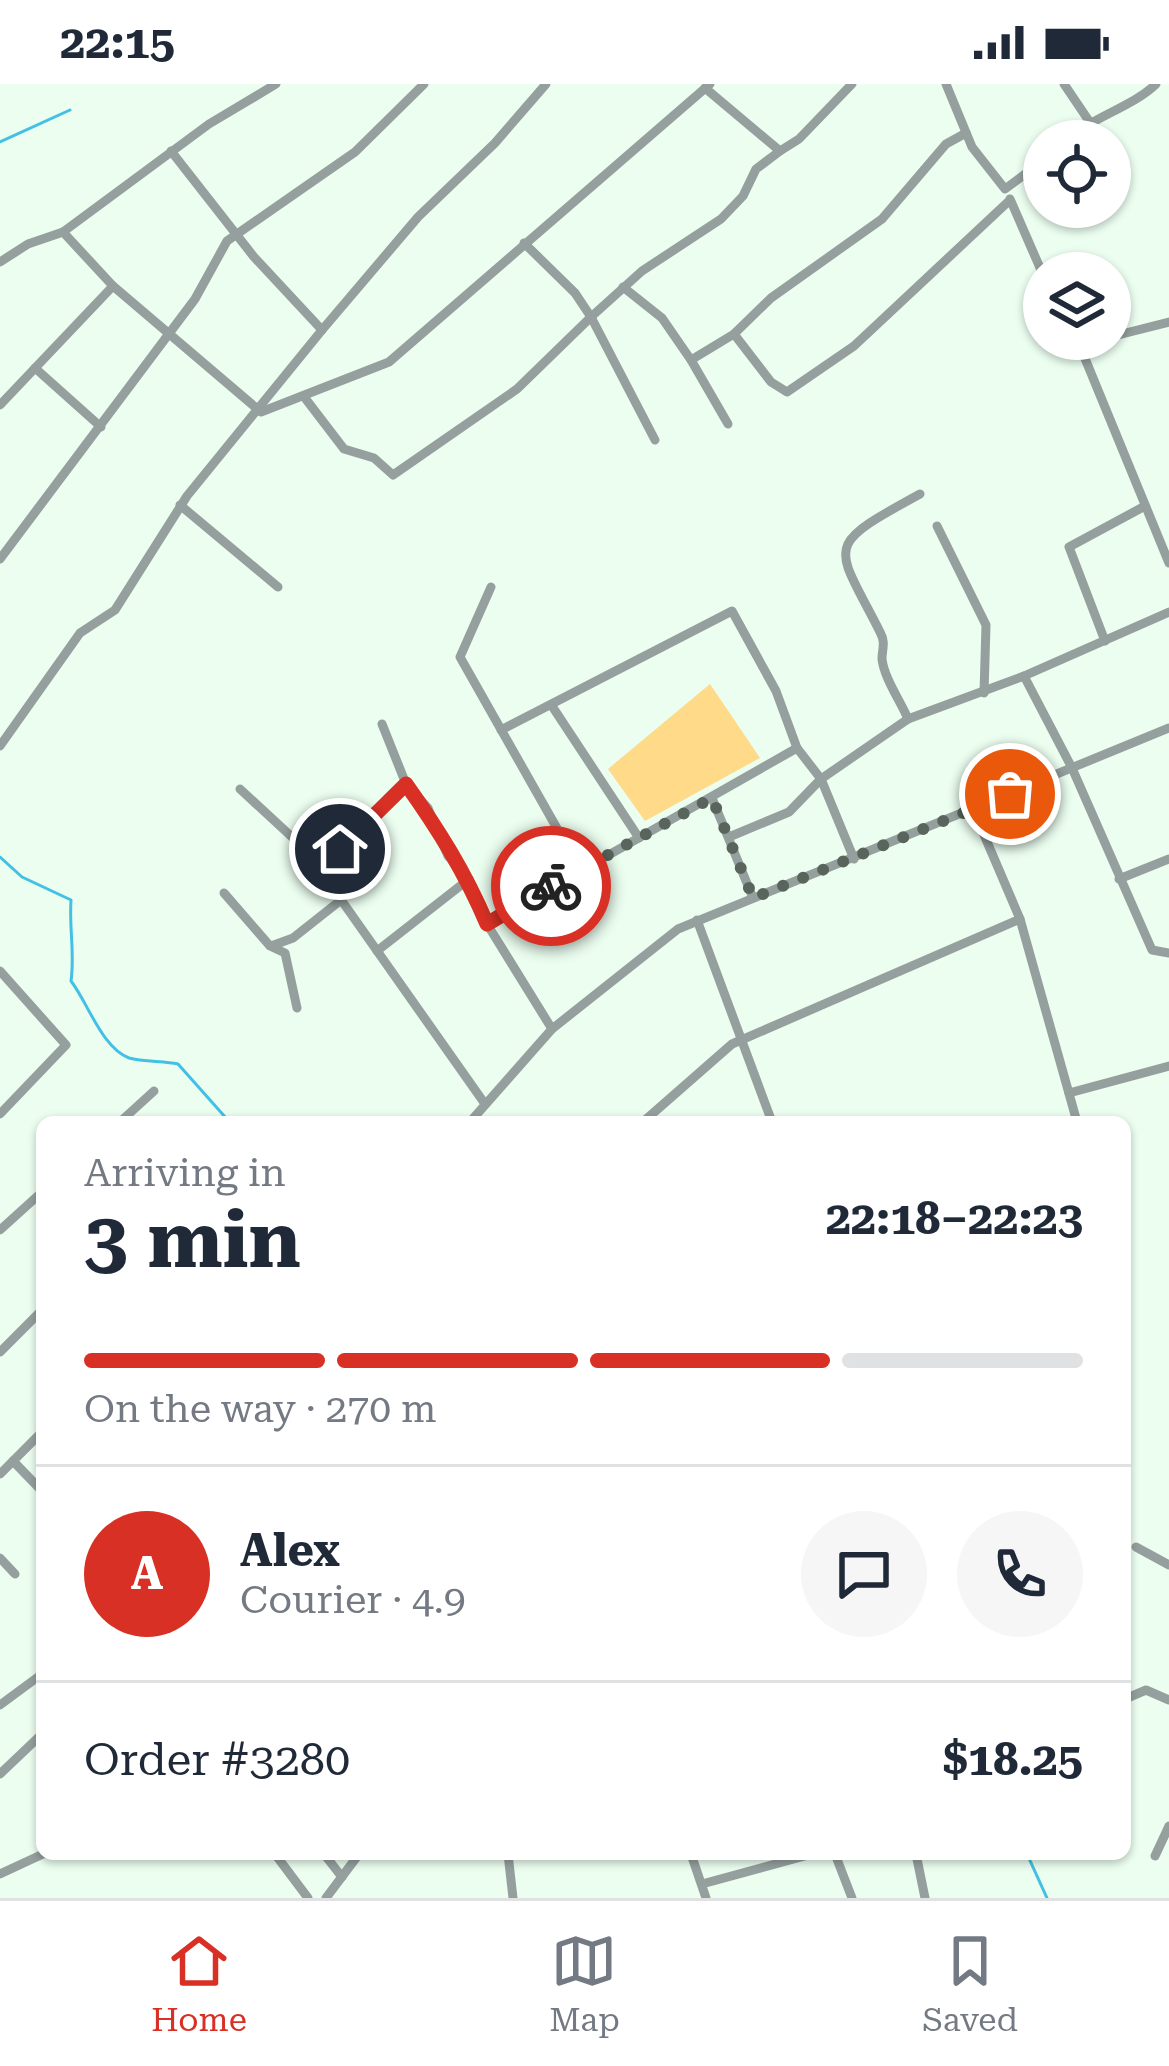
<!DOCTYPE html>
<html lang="en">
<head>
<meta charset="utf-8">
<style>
	:root { --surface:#fff; --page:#f6f6f7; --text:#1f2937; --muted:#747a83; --line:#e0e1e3; --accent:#d93025 }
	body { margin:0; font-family:"Roboto Serif",serif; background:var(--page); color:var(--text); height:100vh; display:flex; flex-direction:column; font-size:45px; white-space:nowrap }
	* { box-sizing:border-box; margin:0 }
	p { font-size:39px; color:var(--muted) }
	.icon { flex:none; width:66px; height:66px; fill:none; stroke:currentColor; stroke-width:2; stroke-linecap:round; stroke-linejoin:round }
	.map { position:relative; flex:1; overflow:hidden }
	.details { position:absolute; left:36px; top:1032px; width:1095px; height:744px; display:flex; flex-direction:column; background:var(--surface); border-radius:18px; box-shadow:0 3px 9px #0004 }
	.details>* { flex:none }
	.tools { position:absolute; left:1023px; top:36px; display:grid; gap:24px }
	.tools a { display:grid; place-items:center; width:108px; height:108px; border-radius:50%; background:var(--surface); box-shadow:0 3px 9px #0004; font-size:60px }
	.pin { position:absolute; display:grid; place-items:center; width:102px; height:102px; color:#fff; margin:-51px; border:6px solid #fff; border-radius:50%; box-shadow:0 3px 12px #0007 }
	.courier { position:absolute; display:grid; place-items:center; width:120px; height:120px; margin:-60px; border:9px solid #d93025; border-radius:50%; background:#fff; color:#222; box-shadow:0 3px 15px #0007 }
	.summary em { font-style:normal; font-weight:700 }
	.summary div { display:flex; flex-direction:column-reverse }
	.summary { display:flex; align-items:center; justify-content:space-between; height:204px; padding:0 48px }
	h1 { font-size:78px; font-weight:700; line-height:90px }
	.bar { display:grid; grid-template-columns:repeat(4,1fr); gap:18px 12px; align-content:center; height:144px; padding:0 48px }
	.bar i { height:15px; border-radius:9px; background:var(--line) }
	.bar .current { background:var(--accent) }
	.bar p { grid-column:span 4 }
	.line { display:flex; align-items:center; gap:30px; padding:0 48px; border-top:3px solid var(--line) }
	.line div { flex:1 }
	.round { display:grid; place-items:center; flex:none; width:126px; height:126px; border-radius:63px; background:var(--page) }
	.status { display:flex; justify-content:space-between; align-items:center; height:84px; padding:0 60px; background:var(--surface); direction:ltr }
	.status svg { height:33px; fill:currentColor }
	.menu { display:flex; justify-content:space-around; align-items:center; height:168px; border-top:3px solid var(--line); background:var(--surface); font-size:33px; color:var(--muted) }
	.menu a { display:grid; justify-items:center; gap:6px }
	.menu .current { color:var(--accent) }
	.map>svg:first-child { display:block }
</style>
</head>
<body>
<div class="status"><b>22:15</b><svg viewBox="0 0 49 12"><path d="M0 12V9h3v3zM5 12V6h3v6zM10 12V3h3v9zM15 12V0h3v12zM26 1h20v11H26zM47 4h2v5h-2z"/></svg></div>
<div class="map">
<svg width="1169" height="1814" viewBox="0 0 1169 1814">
	<rect width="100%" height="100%" fill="#ebfef0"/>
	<path fill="#ffda88" d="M710 600 760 674 645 737 608 685Z"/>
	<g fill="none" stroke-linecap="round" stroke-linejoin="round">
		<g stroke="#42c0e5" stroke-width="3">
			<path d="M0 58 70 26"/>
			<path d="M0 773 22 793 71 816C69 845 75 869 71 897 88 919 102 964 129 974 143 978 164 977 178 980L226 1034 258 1038"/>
			<path d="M1027 1770 1047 1814"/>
		</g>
		<g stroke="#95a09e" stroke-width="9">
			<path d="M946 0 972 63 1005 105 1044 76"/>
			<path d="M1064 0 1089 37"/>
			<path d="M705 4 780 67 799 55 852 0"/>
			<path d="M1063 57C1092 34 1135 21 1156 0"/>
			<path d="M171 67 254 173 322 246"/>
			<path d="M1010 115 1044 193"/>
			<path d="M63 148 113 202 261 328 389 278 710 0"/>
			<path d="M524 159 575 209 591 233 642 187 721 135 743 112 756 85 780 67"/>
			<path d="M0 178 28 160 63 148 209 40 276 0"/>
			<path d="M623 203 662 234 691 276 734 250 771 298 787 308 854 262 1010 116"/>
			<path d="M734 250 771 214 882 135 946 60 966 49"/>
			<path d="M1110 253 1169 238"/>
			<path d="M1077 255 1169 479"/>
			<path d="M1082 262 1103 255"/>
			<path d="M691 276 728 340"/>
			<path d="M35 284 101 343"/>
			<path d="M305 314 344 365 374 374 393 391 517 305 591 233 655 356"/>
			<path d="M0 321 113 202"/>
			<path d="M180 421 278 503"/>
			<path d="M937 442 986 541 984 609"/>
			<path d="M0 475 195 215 227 157 355 68 424 0"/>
			<path d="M491 503 460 573 580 785"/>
			<path d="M1105 557 1069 463 1145 422"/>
			<path d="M1024 592 1072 684 1152 866 1169 869"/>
			<path d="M552 622 639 754"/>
			<path d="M908 635C901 618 884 594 882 575 882 565 886 559 880 548 835 459 821 464 920 410"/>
			<path d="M382 640 406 700 428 724 448 772 469 795 487 840 552 945"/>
			<path d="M501 646 732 527 776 607 797 664 821 695 854 775"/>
			<path d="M0 662 80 549 115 526 187 412 322 246 418 133 495 59 546 0"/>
			<path d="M240 705 306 766 485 1020"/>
			<path d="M712 714 753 814"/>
			<path d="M973 725 1020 835 1077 1038"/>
			<path d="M729 753 789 728 821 695 908 635 1024 592 1169 528"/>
			<path d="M321 788 406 700"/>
			<path d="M1119 795 1169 775"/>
			<path d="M224 809 270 862 285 869 297 924"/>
			<path d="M697 836 772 1038"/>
			<path d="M487 840 797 664"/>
			<path d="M271 862 293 854 341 816"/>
			<path d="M377 867 469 795"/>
			<path d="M0 887 66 961 0 1030"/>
			<path d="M1069 1009 1169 982"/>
			<path d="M120 1038 154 1007"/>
			<path d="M470 1038 552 945 678 845 1169 644"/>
			<path d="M643 1038 732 960 1020 835"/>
			<path d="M0 1146 42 1108"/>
			<path d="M0 1268 42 1226"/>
			<path d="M13 1377 42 1407"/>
			<path d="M0 1390 42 1348"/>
			<path d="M1136 1463 1169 1481"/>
			<path d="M0 1474 15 1490"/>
			<path d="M1125 1615 1146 1606 1169 1616"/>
			<path d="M0 1621 42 1590"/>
			<path d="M0 1690 42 1650"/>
			<path d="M275 1770 308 1814"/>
			<path d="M324 1770 342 1793"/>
			<path d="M508 1770 513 1814"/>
			<path d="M691 1770 706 1814"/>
			<path d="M835 1770 852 1814"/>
			<path d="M916 1770 925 1814"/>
			<path d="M1155 1772 1169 1742"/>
			<path d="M0 1790 43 1770"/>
			<path d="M702 1800 812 1770"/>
			<path d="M326 1814 359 1770"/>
		</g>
	</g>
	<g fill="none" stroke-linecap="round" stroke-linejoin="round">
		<path stroke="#59655c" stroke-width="12" stroke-dasharray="0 21.6" d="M551 802 712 714 753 814 1010 710"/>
		<path stroke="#d93025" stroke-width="15" d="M340 765 406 700C438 745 465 788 487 840L551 802"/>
	</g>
</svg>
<div class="tools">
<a><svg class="icon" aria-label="locate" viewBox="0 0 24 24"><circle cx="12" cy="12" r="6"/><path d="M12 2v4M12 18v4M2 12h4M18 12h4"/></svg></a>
<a><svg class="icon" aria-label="layers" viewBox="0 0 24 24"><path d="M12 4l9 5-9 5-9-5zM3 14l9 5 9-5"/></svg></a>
</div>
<div class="pin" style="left:1010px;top:710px;background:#ea580c"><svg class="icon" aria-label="bag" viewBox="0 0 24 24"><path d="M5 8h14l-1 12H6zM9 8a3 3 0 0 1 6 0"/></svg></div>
<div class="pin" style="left:340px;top:765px;background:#1f2937"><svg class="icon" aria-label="home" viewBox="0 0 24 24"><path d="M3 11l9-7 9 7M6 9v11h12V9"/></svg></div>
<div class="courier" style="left:551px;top:802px"><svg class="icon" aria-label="bike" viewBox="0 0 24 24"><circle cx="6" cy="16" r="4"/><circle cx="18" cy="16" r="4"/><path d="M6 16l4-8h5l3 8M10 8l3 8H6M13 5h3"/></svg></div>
<section class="details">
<div class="summary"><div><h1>3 min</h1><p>Arriving in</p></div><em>22:18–22:23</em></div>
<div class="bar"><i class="current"></i><i class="current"></i><i class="current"></i><i></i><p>On the way · 270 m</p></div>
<div class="line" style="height:216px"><b class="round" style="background:var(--accent);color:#fff">A</b><div><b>Alex</b><p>Courier · 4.9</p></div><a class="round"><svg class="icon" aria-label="chat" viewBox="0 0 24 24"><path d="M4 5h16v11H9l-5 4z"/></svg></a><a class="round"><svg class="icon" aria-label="phone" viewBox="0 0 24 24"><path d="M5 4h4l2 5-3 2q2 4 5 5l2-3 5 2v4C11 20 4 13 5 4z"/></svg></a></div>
<div class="line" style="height:156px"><div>Order #3280</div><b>$18.25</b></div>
</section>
</div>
<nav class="menu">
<a class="current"><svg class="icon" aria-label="home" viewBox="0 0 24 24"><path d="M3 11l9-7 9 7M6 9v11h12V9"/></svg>Home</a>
<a><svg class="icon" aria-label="map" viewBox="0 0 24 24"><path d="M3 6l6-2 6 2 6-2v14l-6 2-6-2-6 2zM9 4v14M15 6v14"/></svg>Map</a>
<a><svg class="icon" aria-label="saved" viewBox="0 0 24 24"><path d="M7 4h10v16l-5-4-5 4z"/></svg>Saved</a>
</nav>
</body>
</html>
